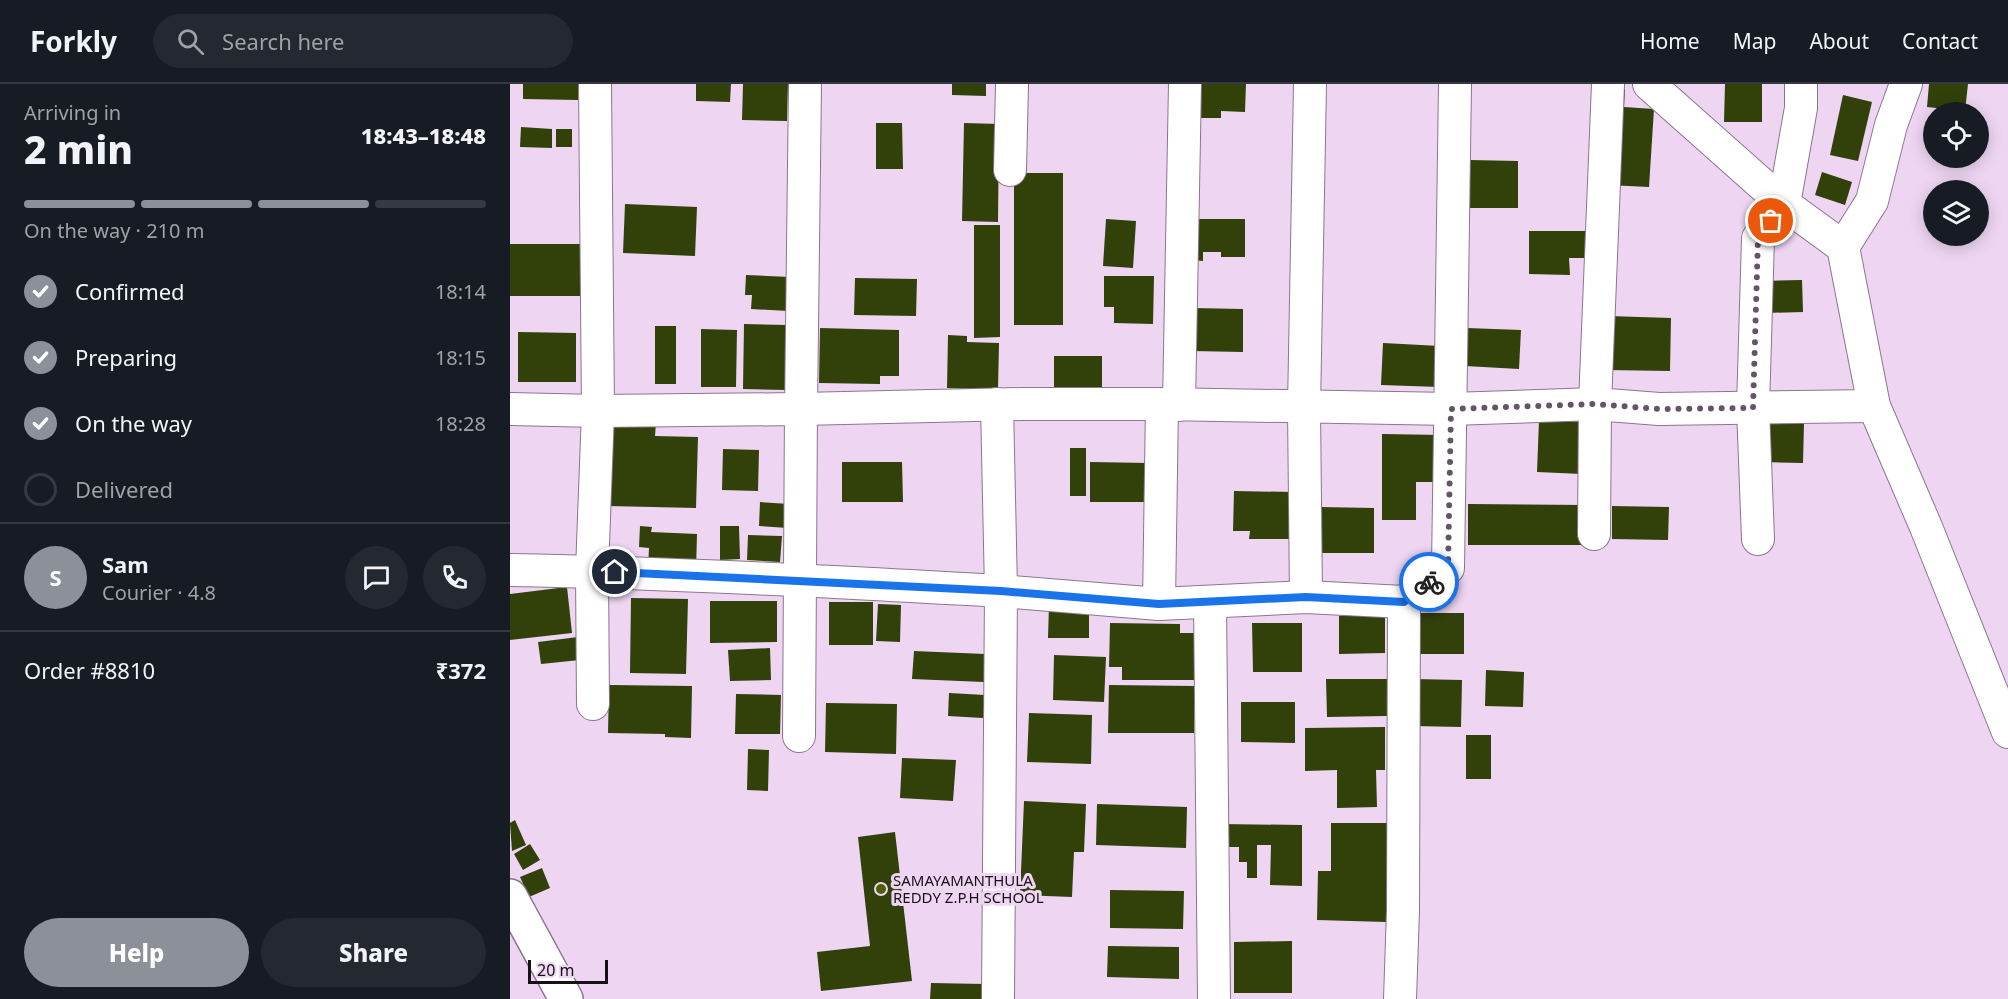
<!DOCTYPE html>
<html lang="en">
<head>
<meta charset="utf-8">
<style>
	:root { --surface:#171b24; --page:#242831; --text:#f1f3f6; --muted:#9ea1a6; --line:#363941; --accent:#8c9099 }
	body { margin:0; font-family:"Noto Sans",sans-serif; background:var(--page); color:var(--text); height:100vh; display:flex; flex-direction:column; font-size:22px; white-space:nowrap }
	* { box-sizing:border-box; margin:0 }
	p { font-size:20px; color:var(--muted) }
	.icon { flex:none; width:33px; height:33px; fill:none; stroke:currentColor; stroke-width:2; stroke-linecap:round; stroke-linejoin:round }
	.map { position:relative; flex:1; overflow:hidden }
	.details { display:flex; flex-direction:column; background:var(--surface); width:510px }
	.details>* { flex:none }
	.buttons { position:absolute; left:1413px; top:18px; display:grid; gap:12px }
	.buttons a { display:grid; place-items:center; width:66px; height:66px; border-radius:50%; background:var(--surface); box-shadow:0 3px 15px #0003; font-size:30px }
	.scale { position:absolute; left:18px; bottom:15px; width:80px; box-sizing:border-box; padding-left:6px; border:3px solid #181019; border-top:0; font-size:16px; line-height:21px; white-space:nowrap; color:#181019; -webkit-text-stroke:4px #eed6f2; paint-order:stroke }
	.pin { position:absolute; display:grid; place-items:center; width:51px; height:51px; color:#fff; margin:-26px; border:3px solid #fff; border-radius:50%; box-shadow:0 2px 6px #0007 }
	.courier { position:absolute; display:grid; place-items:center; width:60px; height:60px; margin:-30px; border:4px solid #1a73e8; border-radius:50%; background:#fff; color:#222; box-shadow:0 2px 8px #0007 }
	.headline em { font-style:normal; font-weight:800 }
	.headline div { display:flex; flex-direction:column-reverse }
	.headline { display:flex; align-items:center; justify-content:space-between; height:102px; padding:0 24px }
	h1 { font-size:39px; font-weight:800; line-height:45px }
	.bar { display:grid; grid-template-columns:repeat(4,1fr); gap:9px 6px; align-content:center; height:72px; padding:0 24px }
	.bar i { height:8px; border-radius:4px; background:var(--line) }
	.bar .active { background:var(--accent) }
	.bar p { grid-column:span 4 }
	.line { display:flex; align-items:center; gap:15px; padding:0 24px; border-top:2px solid var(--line) }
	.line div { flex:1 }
	.round { display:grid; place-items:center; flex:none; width:63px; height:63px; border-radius:32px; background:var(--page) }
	ol { padding:0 24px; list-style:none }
	li { display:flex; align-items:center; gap:18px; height:66px }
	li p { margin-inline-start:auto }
	li .icon { padding:6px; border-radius:50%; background:var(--accent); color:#fff; stroke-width:4 }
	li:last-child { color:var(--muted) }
	li i { width:33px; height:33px; border:3px solid var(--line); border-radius:50% }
	.action { display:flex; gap:12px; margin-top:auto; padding:12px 24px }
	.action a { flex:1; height:69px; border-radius:36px; background:var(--accent); color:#fff; font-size:24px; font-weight:800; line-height:69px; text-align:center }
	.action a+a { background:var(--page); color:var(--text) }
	header { display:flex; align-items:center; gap:36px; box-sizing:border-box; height:84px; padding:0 30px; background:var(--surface); border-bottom:2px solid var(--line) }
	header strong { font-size:28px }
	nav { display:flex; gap:33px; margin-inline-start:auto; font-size:21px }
	.search { width:420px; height:54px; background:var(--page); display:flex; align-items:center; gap:15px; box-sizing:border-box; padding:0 21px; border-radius:33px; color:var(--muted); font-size:22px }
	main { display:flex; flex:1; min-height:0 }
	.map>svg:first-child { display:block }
</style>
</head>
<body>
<header>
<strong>Forkly</strong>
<div class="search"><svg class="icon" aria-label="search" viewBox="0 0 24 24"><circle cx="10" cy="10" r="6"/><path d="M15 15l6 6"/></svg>Search here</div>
<nav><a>Home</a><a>Map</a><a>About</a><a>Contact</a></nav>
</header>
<main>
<section class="details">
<div class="headline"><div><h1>2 min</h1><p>Arriving in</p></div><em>18:43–18:48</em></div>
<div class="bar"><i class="active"></i><i class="active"></i><i class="active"></i><i></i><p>On the way · 210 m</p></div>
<ol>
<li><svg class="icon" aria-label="check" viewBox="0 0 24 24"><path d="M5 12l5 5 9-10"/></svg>Confirmed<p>18:14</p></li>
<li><svg class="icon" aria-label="check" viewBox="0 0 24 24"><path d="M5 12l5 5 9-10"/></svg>Preparing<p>18:15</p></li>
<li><svg class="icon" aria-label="check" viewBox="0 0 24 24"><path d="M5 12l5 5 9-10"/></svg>On the way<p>18:28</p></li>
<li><i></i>Delivered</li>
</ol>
<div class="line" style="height:108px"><b class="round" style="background:var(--accent);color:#fff">S</b><div><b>Sam</b><p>Courier · 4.8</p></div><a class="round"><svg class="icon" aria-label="chat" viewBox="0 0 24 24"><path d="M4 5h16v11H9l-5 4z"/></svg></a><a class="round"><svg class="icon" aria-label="phone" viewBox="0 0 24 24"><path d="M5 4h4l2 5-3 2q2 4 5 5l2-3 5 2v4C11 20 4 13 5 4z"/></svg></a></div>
<div class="line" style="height:78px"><div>Order #8810</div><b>₹372</b></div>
<div class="action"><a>Help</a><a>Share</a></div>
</section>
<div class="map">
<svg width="1498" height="915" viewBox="0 0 1498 915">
	<rect width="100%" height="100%" fill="#eed6f2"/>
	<g fill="#32400a">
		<path d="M13 0H68V16L13 15Z"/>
		<path d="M186 0H221L220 18 186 17Z"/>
		<path d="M233 0H278L277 37 232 36Z"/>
		<path d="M442 0H476V12L442 11Z"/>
		<path d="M683 0H736L735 28 711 27V34H682Z"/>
		<path d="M1215 0H1252V38H1214Z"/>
		<path d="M1419 0H1458L1455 27 1417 23Z"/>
		<path d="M1104 5H1115L1114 23 1144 25 1139 103 1098 101Z"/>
		<path d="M1333 11 1362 18 1348 77 1320 71Z"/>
		<path d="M366 39H392L393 85H366Z"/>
		<path d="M454 39 489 40 488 138 452 137Z"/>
		<path d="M11 43 42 45V64L10 63Z"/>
		<rect x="46" y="45" width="16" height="18"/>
		<path d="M960 76 1008 77V124H959Z"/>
		<path d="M1312 88 1342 98 1335 121 1305 111Z"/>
		<rect x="504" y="89" width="49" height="152"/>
		<path d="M115 120 187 123 185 172 113 169Z"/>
		<path d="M596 135 626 137 623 184 593 182Z"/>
		<path d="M682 135H735V173H711V168H693V177L682 176Z"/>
		<path d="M464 141H490V253L464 254Z"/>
		<path d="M1019 147H1076V174H1059L1060 191 1019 190Z"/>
		<rect x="0" y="160" width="71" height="52"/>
		<path d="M236 191 280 193 278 227 241 225 242 211H235Z"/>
		<path d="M594 192H644L643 240 604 239V223H594Z"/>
		<path d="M345 194 407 195 406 232 344 231Z"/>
		<path d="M1292 196 1293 228 1253 229 1252 197Z"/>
		<path d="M682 224 733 225V268L681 267Z"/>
		<path d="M1098 232 1161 234 1160 287 1097 286Z"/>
		<path d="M234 240 278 241 277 306 233 305Z"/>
		<rect x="145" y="242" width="21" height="58"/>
		<path d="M310 244 389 246V292H370V300L309 299Z"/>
		<path d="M957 244 1011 246 1009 285 955 282Z"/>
		<path d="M191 245 227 246 226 303H191Z"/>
		<path d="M8 248 66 249V298H8Z"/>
		<path d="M438 251 457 252V258L489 259 488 306 437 304Z"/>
		<path d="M873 259 930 262 929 303 871 301Z"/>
		<path d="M544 272H592V304L578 303V312H544Z"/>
		<path d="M1029 336 1075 338 1072 390 1027 388Z"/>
		<path d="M100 338 146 339 145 352 188 353 186 424 98 422Z"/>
		<path d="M1254 338 1294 339 1293 379 1253 378Z"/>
		<path d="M872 350 932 351 926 398H906V436H872Z"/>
		<rect x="560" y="364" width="16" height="48"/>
		<path d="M213 365 249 366 248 407 212 406Z"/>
		<path d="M332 378H392L393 418H332Z"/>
		<path d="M580 378 639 379V418H580Z"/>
		<path d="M724 407 784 408 783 455H739L740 447H723Z"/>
		<path d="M250 418 279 420 278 444 249 442Z"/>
		<path d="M958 420 1075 421V461H958Z"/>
		<path d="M1102 422 1159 423 1158 456 1102 455Z"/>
		<path d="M810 423 864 424V469H809Z"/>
		<path d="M130 442 142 443 141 448 187 450 186 486 138 485 139 464 129 463Z"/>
		<path d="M210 442H229L230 475 210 476Z"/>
		<path d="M238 451 272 452 270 478 237 476Z"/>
		<path d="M57 503 62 549 0 556V510Z"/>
		<path d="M121 514 178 515 176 590 120 589Z"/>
		<path d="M200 517H267V558L200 559Z"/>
		<rect x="319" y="518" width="44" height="43"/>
		<path d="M368 520 391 521 390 558 366 557Z"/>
		<path d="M539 521H579V554H538Z"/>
		<rect x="906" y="529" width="48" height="41"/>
		<path d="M875 531V569L829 570V532Z"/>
		<path d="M600 539 670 540V549H685L684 596H612V583H599Z"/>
		<path d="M742 539H792V588H743Z"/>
		<path d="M68 553 70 576 31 580 28 558Z"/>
		<path d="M260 564 261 596 220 597 218 566Z"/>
		<path d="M404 567 475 570 474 598 402 595Z"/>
		<path d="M544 571 596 573 594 618 543 616Z"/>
		<path d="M976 586 1014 588 1013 623 975 622Z"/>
		<path d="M816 595H877V632L817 633Z"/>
		<path d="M904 595 952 596 951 643 903 642Z"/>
		<path d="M99 601 182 602 181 654 155 653V650L98 649Z"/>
		<path d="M599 601 684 602V649H598Z"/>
		<path d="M439 609 475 611 473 634 438 632Z"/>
		<path d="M226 610 271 611 270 650H225Z"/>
		<path d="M731 618H785V659L731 658Z"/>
		<path d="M316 619 387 620 386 670 315 668Z"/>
		<path d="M519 629 582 631 581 680 517 678Z"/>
		<path d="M875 643V686H866L867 723 827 724V686L795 687V644Z"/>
		<rect x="956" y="651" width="25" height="44"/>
		<path d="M238 665 259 666 258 707 237 706Z"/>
		<path d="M392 674 446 676 443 717 390 714Z"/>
		<path d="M514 717 576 720 574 768H564L562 813 510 811Z"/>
		<path d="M587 720 677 723 676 764 586 761Z"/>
		<path d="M5 736 16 761 2 767 0 739Z"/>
		<path d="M821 739H878L876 838 807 836 808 787H821Z"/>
		<path d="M710 740 792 741V802L760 801 761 761H747V794H737V778H729V763H709Z"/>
		<path d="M385 748 402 897 311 907 307 868 360 862 348 753Z"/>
		<path d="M20 760 30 776 13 786 4 770Z"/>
		<path d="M32 784 40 804 19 813 10 793Z"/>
		<path d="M600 806 674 807 673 845 600 844Z"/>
		<path d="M782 857V909H724V858Z"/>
		<path d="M598 862 669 863V895L597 893Z"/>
		<path d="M421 899 475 900V915H420Z"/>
	</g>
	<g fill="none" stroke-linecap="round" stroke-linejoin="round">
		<defs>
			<g id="street">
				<path d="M1139 0 1274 120 1333 163 1364 322 1416 443 1498 648"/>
				<path d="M500 86 502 0"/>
				<path d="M1333 163 1362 117 1381 41 1396 0"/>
				<path d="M669 321 675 0"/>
				<path d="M0 325 88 327 291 325 513 320H652L941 325 1085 320 1149 325 1364 322"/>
				<path d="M1084 450 1085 320 1098 0"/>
				<path d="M1248 455 1243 324 1248 154 1274 120 1291 24V0"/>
				<path d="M0 486C164 489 328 498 491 507L487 320"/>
				<path d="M796 513 794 324 800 0"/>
				<path d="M700 518 704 915"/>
				<path d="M894 518 938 484 945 0"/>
				<path d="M649 520 652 320"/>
				<path d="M83 620 82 487 88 327 85 0"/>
				<path d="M289 652 291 325 295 0"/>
				<path d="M488 915 491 507 649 520 796 513 894 518 893 826 890 915"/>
			</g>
			<path id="secondary" d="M0 812 56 915"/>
		</defs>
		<use href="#street" stroke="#8b758e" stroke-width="34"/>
		<use href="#secondary" stroke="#8b758e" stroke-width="36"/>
		<use href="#street" stroke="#fff" stroke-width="32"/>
		<use href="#secondary" stroke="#fff" stroke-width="33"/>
	</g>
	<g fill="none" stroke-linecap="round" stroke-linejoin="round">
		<path stroke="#635565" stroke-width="6" stroke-dasharray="0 10.8" d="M919 498 938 484 941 325 1085 320 1149 325 1243 324 1248 154 1261 137"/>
		<path stroke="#1a73e8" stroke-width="8" d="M105 488 491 507 649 520 796 513 894 518 919 498"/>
	</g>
	<circle fill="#4a5f06" stroke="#eed6f2" stroke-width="2" cx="371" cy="805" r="6"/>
	<g text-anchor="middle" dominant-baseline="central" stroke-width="6" stroke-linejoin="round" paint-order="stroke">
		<g font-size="15" fill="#181019" stroke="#eed6f2" text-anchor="start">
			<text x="383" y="796">SAMAYAMANTHULA<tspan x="383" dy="17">REDDY Z.P.H SCHOOL</tspan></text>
		</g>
	</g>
</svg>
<div class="buttons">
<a><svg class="icon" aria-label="locate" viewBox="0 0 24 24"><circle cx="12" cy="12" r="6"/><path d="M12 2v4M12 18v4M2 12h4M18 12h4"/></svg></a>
<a><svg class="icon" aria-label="layers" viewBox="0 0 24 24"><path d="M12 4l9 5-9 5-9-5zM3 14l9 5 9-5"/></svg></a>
</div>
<div class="scale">20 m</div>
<div class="pin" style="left:1261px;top:137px;background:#ea580c"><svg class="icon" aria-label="bag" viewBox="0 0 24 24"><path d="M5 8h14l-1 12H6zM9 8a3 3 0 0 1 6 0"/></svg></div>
<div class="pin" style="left:105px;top:488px;background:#1f2937"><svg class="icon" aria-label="home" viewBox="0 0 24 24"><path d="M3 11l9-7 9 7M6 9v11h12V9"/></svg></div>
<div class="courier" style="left:919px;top:498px"><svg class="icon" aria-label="bike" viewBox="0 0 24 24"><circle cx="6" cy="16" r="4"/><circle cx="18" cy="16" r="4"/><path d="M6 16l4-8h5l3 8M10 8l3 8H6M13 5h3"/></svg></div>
</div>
</main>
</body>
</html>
